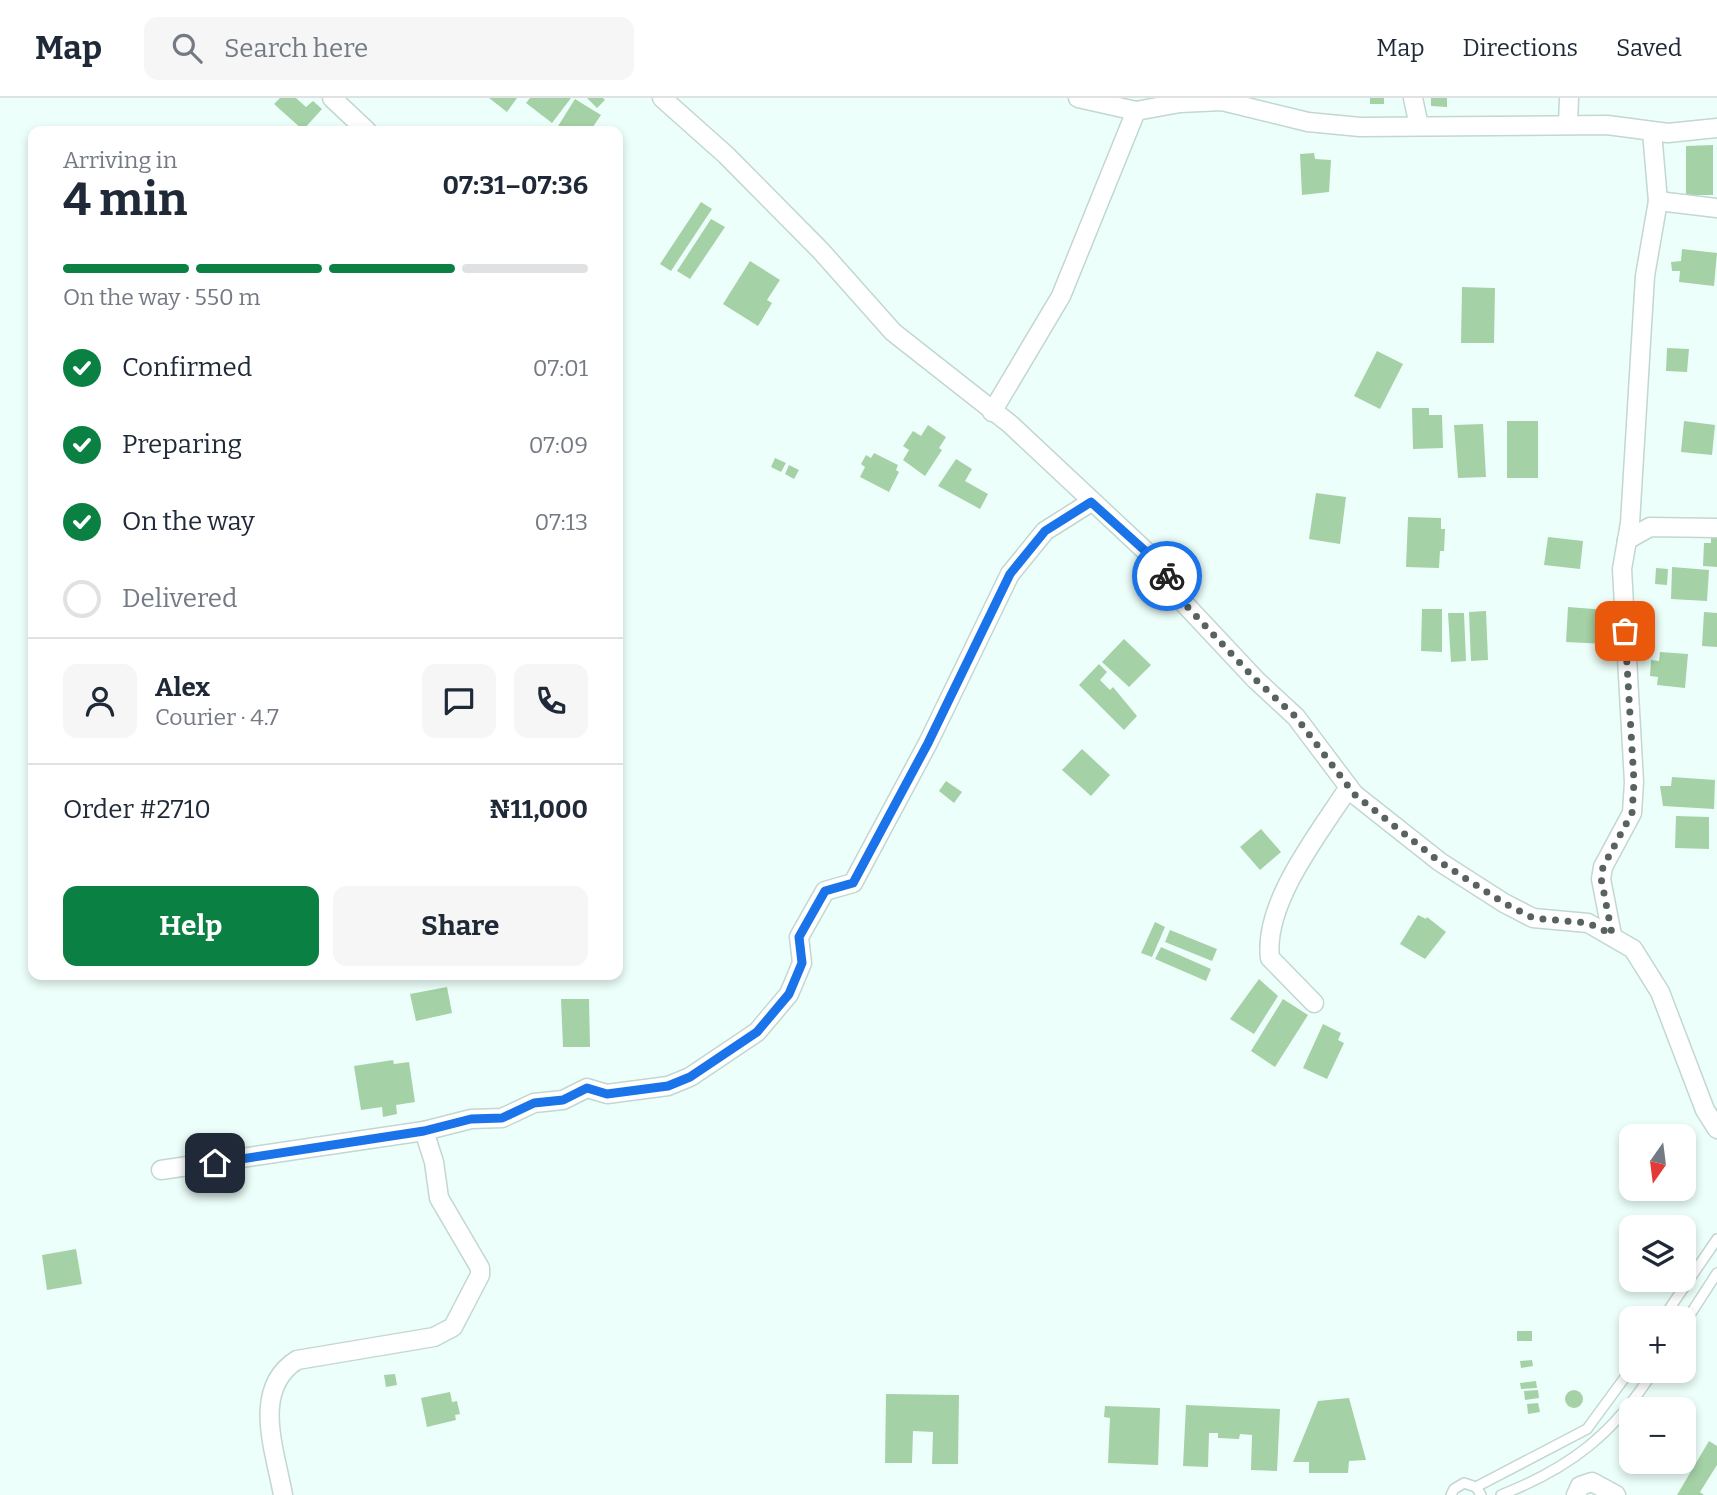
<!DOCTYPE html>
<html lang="en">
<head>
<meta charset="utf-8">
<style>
	:root { --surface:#fff; --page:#f6f6f7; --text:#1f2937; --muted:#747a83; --line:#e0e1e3; --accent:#0b8043 }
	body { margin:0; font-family:Bitter,serif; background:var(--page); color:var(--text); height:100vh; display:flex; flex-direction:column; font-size:26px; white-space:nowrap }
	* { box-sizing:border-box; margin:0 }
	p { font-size:23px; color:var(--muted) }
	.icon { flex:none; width:38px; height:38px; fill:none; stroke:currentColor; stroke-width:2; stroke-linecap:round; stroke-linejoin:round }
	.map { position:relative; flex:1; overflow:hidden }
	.panel { position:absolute; left:28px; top:28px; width:595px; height:854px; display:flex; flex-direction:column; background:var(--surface); border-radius:14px; box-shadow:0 4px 10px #0003 }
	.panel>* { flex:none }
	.needle { width:46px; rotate:194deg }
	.buttons { position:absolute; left:1619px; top:1026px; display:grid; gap:14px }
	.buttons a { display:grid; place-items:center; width:77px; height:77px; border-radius:14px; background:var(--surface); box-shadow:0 4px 10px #0003; font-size:35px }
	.pin { position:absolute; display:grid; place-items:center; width:60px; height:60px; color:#fff; margin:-30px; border-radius:14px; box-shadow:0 4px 10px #0006 }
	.courier { position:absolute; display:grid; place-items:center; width:70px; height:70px; margin:-35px; border:5px solid #1a73e8; border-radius:50%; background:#fff; color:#222; box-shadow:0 2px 9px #0007 }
	.head em { font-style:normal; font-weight:700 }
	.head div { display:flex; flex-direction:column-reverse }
	.head { display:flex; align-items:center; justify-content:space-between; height:119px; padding:0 35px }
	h1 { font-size:46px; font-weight:700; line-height:52px }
	.bar { display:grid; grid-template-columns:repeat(4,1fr); gap:10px 7px; align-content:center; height:84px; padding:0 35px }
	.bar i { height:9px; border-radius:5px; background:var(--line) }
	.bar .selected { background:var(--accent) }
	.bar p { grid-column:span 4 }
	.line { display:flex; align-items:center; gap:18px; padding:0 35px; border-top:2px solid var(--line) }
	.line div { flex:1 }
	.round { display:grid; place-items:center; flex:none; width:74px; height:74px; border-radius:14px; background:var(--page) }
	ol { padding:0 35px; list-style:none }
	li { display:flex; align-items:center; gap:21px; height:77px }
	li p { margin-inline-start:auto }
	li .icon { padding:7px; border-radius:50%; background:var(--accent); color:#fff; stroke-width:4 }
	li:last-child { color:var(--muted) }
	li i { width:38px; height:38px; border:4px solid var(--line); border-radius:50% }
	.action { display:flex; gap:14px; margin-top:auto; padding:14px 35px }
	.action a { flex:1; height:80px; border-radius:14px; background:var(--accent); color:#fff; font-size:28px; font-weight:700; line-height:80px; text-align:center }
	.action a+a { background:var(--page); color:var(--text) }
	header { display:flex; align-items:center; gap:42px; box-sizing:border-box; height:98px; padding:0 35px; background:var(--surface); border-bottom:2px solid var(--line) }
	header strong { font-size:33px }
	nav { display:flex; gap:38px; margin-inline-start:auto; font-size:24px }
	.search { width:490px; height:63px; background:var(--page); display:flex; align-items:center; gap:18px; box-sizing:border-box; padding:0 24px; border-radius:14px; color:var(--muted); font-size:26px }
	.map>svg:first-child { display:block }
</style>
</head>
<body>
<header>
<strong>Map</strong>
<div class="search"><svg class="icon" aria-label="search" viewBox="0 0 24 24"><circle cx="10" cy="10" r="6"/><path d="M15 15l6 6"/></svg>Search here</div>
<nav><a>Map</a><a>Directions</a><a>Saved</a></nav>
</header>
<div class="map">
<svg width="1717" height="1397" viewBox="0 0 1717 1397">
	<rect width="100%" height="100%" fill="#edfffa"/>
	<g fill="#a5d1a6">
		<path d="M280 0H296L306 9 313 3 322 11 303 32 274 6Z"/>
		<path d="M489 0H517L507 14Z"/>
		<path d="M530 0H571L552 25 526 5Z"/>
		<path d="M587 0H603L605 2 597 10Z"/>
		<rect x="1370" y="0" width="14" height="6"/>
		<path d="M1431 0H1447V9L1431 8Z"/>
		<path d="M575 1 601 17 590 33H555Z"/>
		<path d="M1713 47V97H1686V48Z"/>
		<path d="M1314 55 1315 61 1331 62 1329 94 1302 97 1300 56Z"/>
		<path d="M701 104 712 111 671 173 660 166Z"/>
		<path d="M711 121 725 129 690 181 677 173Z"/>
		<path d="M1682 151 1717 155 1714 188 1679 184 1680 173H1672L1671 164 1681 163Z"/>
		<path d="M750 163 780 182 767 202 772 205 758 228 723 206Z"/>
		<path d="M1462 189 1495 190 1494 245H1461Z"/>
		<path d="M1667 250 1689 251 1687 274 1666 273Z"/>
		<path d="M1377 253 1403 266 1380 311 1354 298Z"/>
		<path d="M1412 310H1429V317H1442L1443 350 1413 351Z"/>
		<rect x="1507" y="323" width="31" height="57"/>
		<path d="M1684 323 1715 327 1712 357 1681 354Z"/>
		<path d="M1483 326 1486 379 1458 380 1454 327Z"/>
		<path d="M928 327 946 339 939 350 942 352 925 378 903 362 909 352 903 348 913 333 921 338Z"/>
		<path d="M874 355 898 367 896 372 899 374 889 394 860 379 865 369 861 366 866 357 871 360Z"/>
		<path d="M775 360 786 365 781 374 771 369Z"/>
		<path d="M956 361 972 371 965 383 988 396 980 411 938 388Z"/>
		<path d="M789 367 799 372 794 381 785 376Z"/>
		<path d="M1316 395 1346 399 1340 446 1309 441Z"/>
		<path d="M1408 419 1441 420V431H1445L1444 453H1440L1439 470 1406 469Z"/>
		<path d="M1711 437 1717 438V469L1703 468 1704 445H1711Z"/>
		<path d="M1548 439 1583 443 1580 471 1544 467Z"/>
		<path d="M1672 469 1709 472 1707 503 1671 501Z"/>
		<path d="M1656 470 1668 471 1667 487 1655 486Z"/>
		<path d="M1568 509 1607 512 1605 546 1566 544Z"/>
		<path d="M1422 511H1442V554L1421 553Z"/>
		<path d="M1486 513 1488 562 1471 563 1469 514Z"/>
		<path d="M1704 514 1717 515V549L1702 548Z"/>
		<path d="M1448 515H1464L1466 563 1451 564Z"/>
		<path d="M1124 541 1151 567 1129 589 1102 564Z"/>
		<path d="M1660 554 1688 556 1685 590 1657 587 1658 579 1650 578 1651 562 1659 563Z"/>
		<path d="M1099 566 1107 574 1100 582 1110 592 1113 589 1137 618 1124 632 1079 587Z"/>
		<path d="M1082 651 1110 677 1091 698 1062 672Z"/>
		<path d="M1672 679 1715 682 1714 711 1663 708 1660 688H1671Z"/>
		<path d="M946 683 962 694 954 705 939 693Z"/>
		<path d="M1676 718 1709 719V751L1675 750Z"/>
		<path d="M1261 731 1281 754 1260 772 1240 749Z"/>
		<path d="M1418 817 1426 821 1427 819 1446 834 1425 861 1400 846Z"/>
		<path d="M1155 824 1165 829 1152 859 1141 855Z"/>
		<path d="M1170 832 1217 851 1212 863 1165 844Z"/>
		<path d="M1161 849 1211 871 1206 883 1155 861Z"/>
		<path d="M1259 881 1278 898 1254 936 1230 921Z"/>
		<path d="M447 889 452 915 416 923 410 896Z"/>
		<path d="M561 901H589L590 949H563Z"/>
		<path d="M1283 901 1308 917 1275 969 1251 953Z"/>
		<path d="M1323 926 1341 935 1338 942 1344 945 1327 981 1303 970Z"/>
		<path d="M393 962 394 966 409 964 415 1004 396 1007 397 1016 383 1019 382 1009 361 1012 354 968Z"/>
		<path d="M76 1151 82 1186 47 1192 42 1157Z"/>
		<rect x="1517" y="1233" width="15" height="10"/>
		<path d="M1532 1262 1533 1268 1521 1270 1520 1263Z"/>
		<path d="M395 1276 397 1287 386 1289 384 1277Z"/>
		<path d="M1536 1283 1537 1290 1521 1291 1520 1285Z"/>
		<path d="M1538 1292 1539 1300 1525 1302 1524 1293Z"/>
		<circle cx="1574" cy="1301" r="9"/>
		<path d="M450 1294 452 1304 457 1303 460 1316 455 1317 456 1322 427 1329 421 1300Z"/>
		<path d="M886 1296 959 1297 958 1366H932L933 1334 913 1333 912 1365H885Z"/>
		<path d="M1349 1300 1366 1362 1349 1363 1348 1375H1309V1364H1293L1318 1303Z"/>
		<path d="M1538 1305 1540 1314 1528 1316 1527 1306Z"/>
		<path d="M1186 1307 1280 1311 1277 1373 1251 1372 1252 1337 1240 1336 1239 1341 1218 1340V1335H1209L1208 1369 1183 1368Z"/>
		<path d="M1105 1308 1160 1310 1158 1367 1108 1365 1110 1320 1104 1319Z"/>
		<path d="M1709 1343 1717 1348V1367L1700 1394 1704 1397H1677Z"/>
	</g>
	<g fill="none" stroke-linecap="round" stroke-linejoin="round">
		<defs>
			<g id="service">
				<path d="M1663 1220 1717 1141"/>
				<path d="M1684 1226 1717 1175"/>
				<path d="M1476 1389 1587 1331 1631 1271"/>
				<path d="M1451 1397 1454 1391 1464 1385 1476 1389 1481 1397"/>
				<path d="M1501 1397C1570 1370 1614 1336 1654 1272"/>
			</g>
			<g id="minor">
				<path d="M332 0 367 33"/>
				<path d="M662 0 726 57 821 153 893 234 1010 326 1152 459 1181 502 1256 582 1296 619 1354 696 1440 764 1504 805 1533 820 1588 825 1633 851 1660 894 1705 1012 1717 1031"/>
				<path d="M1078 0 1136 13 1180 5 1222 3 1308 24 1360 29 1607 27 1668 35 1717 30"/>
				<path d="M1413 0 1419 28"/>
				<path d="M1568 27 1569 0"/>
				<path d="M1658 103 1717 110"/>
				<path d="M992 314 1061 198 1136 13"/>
				<path d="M1627 442 1650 429 1717 430"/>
				<path d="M1612 837 1601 781 1603 769 1632 715 1634 684 1622 471 1630 425 1645 178 1658 103 1652 34"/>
				<path d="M1314 905 1270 860C1263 805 1320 734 1349 689"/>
				<path d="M161 1072 424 1033 471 1021 502 1020 534 1005 563 1002 587 990 607 996 668 988 690 979 757 934 789 896 802 865 799 839 825 793 853 785 928 645 1010 476 1045 433 1091 404"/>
				<path d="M283 1397C275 1352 251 1291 297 1262L434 1239 453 1229 480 1177V1170L439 1100 434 1064 424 1033"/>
				<path d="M1576 1397 1580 1388 1592 1384 1616 1397"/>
			</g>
		</defs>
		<use href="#service" stroke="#c2d7d1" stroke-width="12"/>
		<use href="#minor" stroke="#c2d7d1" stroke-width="21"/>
		<use href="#service" stroke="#fff" stroke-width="9"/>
		<use href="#minor" stroke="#fff" stroke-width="18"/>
	</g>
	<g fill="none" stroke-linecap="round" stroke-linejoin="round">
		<path stroke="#586360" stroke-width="7" stroke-dasharray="0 12.6" d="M1167 478 1181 502 1256 582 1296 619 1354 696 1440 764 1504 805 1533 820 1588 825 1612 836 1601 780 1603 769 1632 715 1634 684 1625 533"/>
		<path stroke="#1a73e8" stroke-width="9" d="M215 1065 424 1033 471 1021 502 1020 534 1005 563 1002 587 990 607 996 668 988 690 979 757 934 789 896 802 865 799 839 825 793 853 785 928 645 1010 476 1045 433 1091 404 1152 459 1167 478"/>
	</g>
</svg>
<div class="buttons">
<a><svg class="needle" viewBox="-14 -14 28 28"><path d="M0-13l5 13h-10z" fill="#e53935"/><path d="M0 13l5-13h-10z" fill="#747a83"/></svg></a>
<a><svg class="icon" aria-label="layers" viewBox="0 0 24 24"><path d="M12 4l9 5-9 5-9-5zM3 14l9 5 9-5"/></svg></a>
<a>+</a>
<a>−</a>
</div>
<div class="pin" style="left:1625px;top:533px;background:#ea580c"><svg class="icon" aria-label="bag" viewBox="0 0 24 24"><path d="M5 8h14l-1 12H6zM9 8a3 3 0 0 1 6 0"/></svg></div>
<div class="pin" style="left:215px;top:1065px;background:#1f2937"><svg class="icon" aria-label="home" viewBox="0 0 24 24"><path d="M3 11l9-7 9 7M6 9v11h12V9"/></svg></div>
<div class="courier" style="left:1167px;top:478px"><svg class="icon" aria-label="bike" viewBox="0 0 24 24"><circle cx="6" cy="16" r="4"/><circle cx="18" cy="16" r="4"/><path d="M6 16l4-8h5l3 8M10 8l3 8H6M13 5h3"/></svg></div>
<section class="panel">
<div class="head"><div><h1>4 min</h1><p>Arriving in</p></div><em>07:31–07:36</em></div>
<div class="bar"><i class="selected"></i><i class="selected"></i><i class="selected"></i><i></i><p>On the way · 550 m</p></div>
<ol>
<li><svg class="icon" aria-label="check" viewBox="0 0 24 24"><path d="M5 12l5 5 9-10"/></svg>Confirmed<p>07:01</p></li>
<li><svg class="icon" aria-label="check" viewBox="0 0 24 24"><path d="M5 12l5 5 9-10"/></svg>Preparing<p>07:09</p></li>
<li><svg class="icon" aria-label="check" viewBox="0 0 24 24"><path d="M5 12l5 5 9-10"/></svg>On the way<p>07:13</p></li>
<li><i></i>Delivered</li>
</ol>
<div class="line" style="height:126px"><a class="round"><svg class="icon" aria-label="person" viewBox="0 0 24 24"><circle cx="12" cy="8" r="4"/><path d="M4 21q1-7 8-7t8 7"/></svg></a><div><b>Alex</b><p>Courier · 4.7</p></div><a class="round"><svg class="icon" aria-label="chat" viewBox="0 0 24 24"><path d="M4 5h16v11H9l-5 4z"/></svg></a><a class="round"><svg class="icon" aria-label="phone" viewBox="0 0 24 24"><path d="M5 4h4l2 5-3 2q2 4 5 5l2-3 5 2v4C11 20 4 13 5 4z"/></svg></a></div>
<div class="line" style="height:91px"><div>Order #2710</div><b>₦11,000</b></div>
<div class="action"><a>Help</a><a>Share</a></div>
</section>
</div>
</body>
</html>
